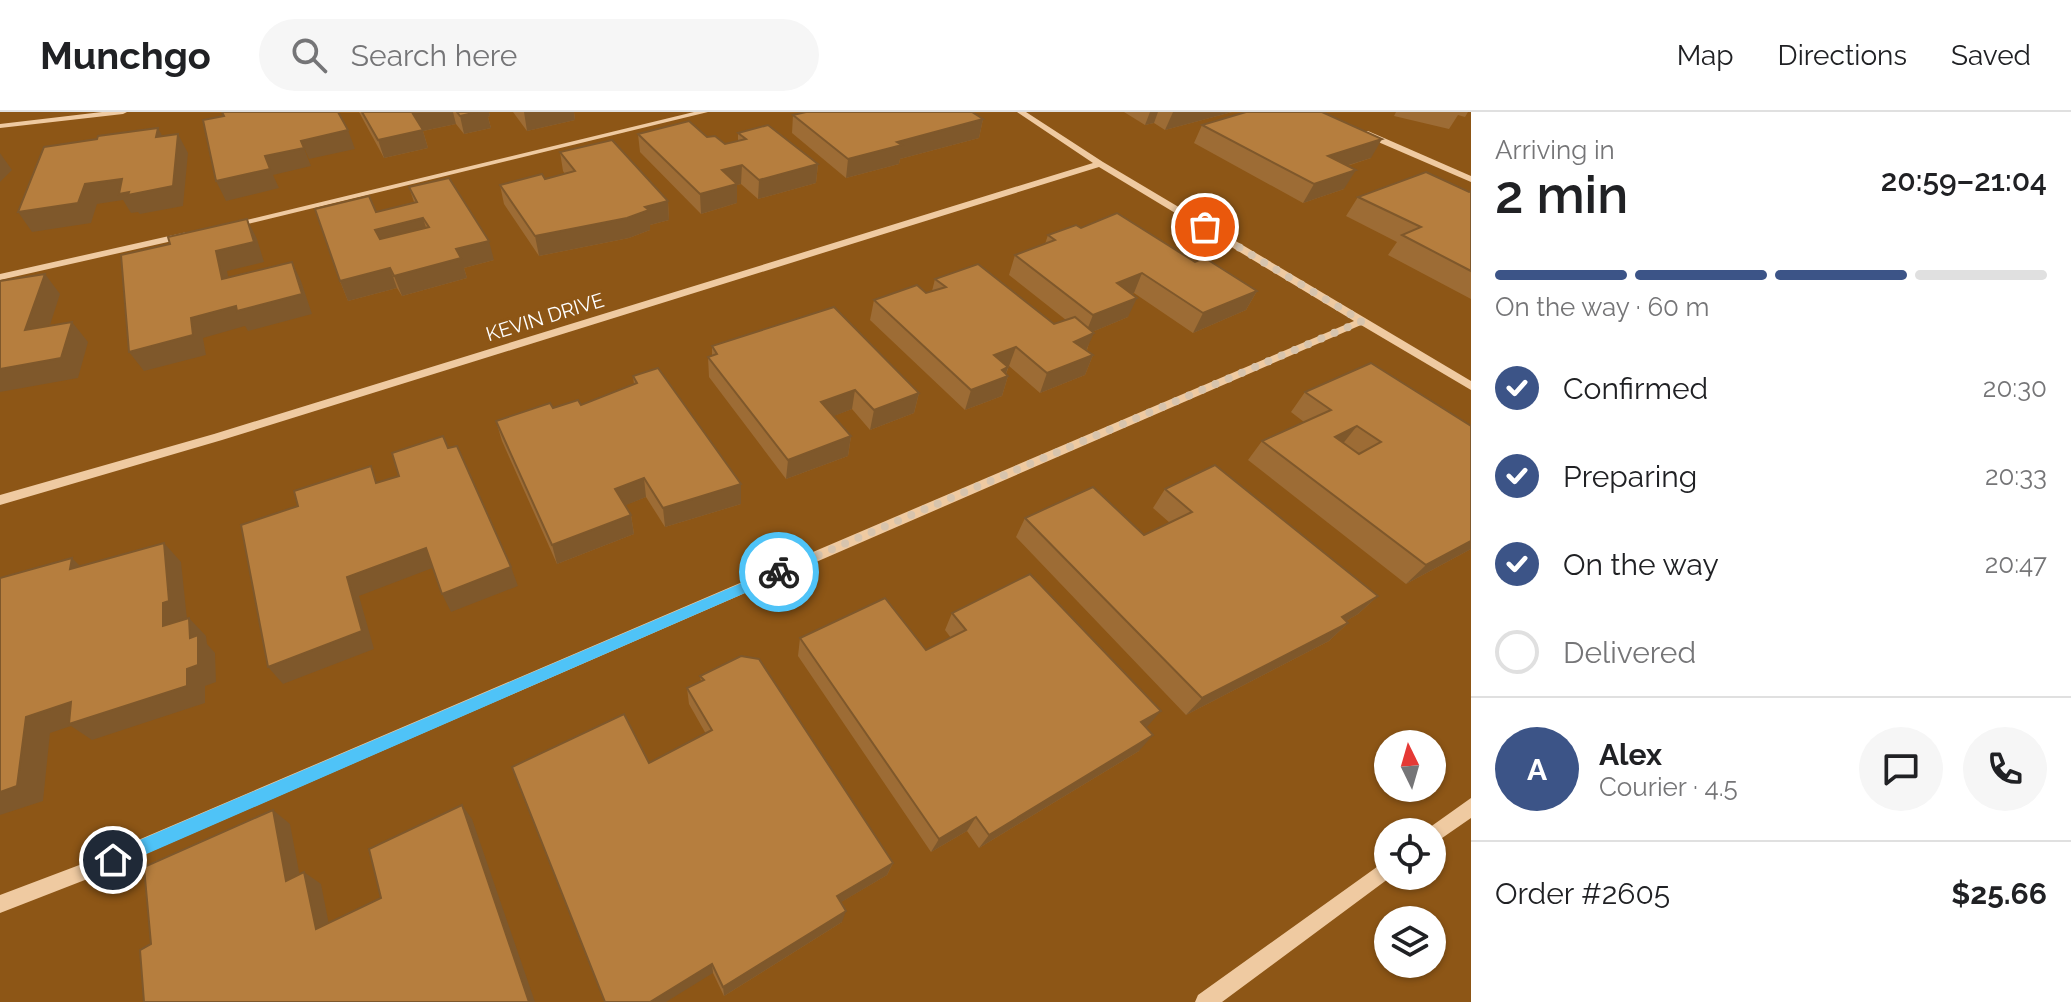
<!DOCTYPE html>
<html lang="en">
<head>
<meta charset="utf-8">
<style>
	:root { --surface:#fff; --page:#f6f6f6; --text:#202124; --muted:#757577; --line:#e0e0e0; --accent:#3c5487 }
	body { margin:0; font-family:Raleway,sans-serif; background:var(--page); color:var(--text); height:100vh; display:flex; flex-direction:column; font-size:30px; white-space:nowrap }
	* { box-sizing:border-box; margin:0 }
	p { font-size:26px; color:var(--muted) }
	.icon { flex:none; width:44px; height:44px; fill:none; stroke:currentColor; stroke-width:2; stroke-linecap:round; stroke-linejoin:round }
	.map { position:relative; flex:1; overflow:hidden }
	.sheet { display:flex; flex-direction:column; background:var(--surface); width:600px }
	.sheet>* { flex:none }
	.needle { width:52px; rotate:355deg }
	.controls { position:absolute; left:1374px; top:618px; display:grid; gap:16px }
	.controls a { display:grid; place-items:center; width:72px; height:72px; border-radius:50%; background:var(--surface); box-shadow:0 2px 6px #0004; font-size:40px }
	.pin { position:absolute; display:grid; place-items:center; width:68px; height:68px; color:#fff; margin:-34px; border:4px solid #fff; border-radius:50%; box-shadow:0 2px 8px #0007 }
	.courier { position:absolute; display:grid; place-items:center; width:80px; height:80px; margin:-40px; border:6px solid #4fc3f7; border-radius:50%; background:#fff; color:#222; box-shadow:0 2px 10px #0007 }
	.headline em { font-style:normal; font-weight:600 }
	.headline div { display:flex; flex-direction:column-reverse }
	.headline { display:flex; align-items:center; justify-content:space-between; height:136px; padding:0 24px }
	h1 { font-size:52px; font-weight:600; line-height:60px }
	.bar { display:grid; grid-template-columns:repeat(4,1fr); gap:12px 8px; align-content:center; height:96px; padding:0 24px }
	.bar i { height:10px; border-radius:6px; background:var(--line) }
	.bar .active { background:var(--accent) }
	.bar p { grid-column:span 4 }
	.line { display:flex; align-items:center; gap:20px; padding:0 24px; border-top:2px solid var(--line) }
	.line div { flex:1 }
	.round { display:grid; place-items:center; flex:none; width:84px; height:84px; border-radius:42px; background:var(--page) }
	ol { padding:0 24px; list-style:none }
	li { display:flex; align-items:center; gap:24px; height:88px }
	li p { margin-inline-start:auto }
	li .icon { padding:8px; border-radius:50%; background:var(--accent); color:#fff; stroke-width:4 }
	li:last-child { color:var(--muted) }
	li i { width:44px; height:44px; border:4px solid var(--line); border-radius:50% }
	header { display:flex; align-items:center; gap:48px; box-sizing:border-box; height:112px; padding:0 40px; background:var(--surface); border-bottom:2px solid var(--line) }
	header strong { font-size:38px }
	nav { display:flex; gap:44px; margin-inline-start:auto; font-size:28px }
	.search { width:560px; height:72px; background:var(--page); display:flex; align-items:center; gap:20px; box-sizing:border-box; padding:0 28px; border-radius:44px; color:var(--muted); font-size:30px }
	main { display:flex; flex:1; min-height:0 }
	.map>svg:first-child { display:block }
</style>
</head>
<body>
<header>
<strong>Munchgo</strong>
<div class="search"><svg class="icon" aria-label="search" viewBox="0 0 24 24"><circle cx="10" cy="10" r="6"/><path d="M15 15l6 6"/></svg>Search here</div>
<nav><a>Map</a><a>Directions</a><a>Saved</a></nav>
</header>
<main>
<div class="map">
<svg width="1471" height="890" viewBox="0 0 1471 890">
	<rect width="100%" height="100%" fill="#8d5616"/>
	<g fill="none" stroke-linecap="round" stroke-linejoin="round">
		<g fill="#efcaa1" fill-rule="evenodd">
			<path d="M102 0H127L123 2 0 16V12Z"/>
			<path d="M694 0H708L231 116 226 113Z"/>
			<path d="M1017 0H1026L1103 50 1471 269V278L1361 213 90 766 0 801V783L82 752 1354 209 1099 55 222 328 0 393V383L214 322 1093 51Z"/>
			<path d="M1362 19H1368L1471 64V70L1362 23Z"/>
			<path d="M187 120 190 121V125L0 168V162Z"/>
			<path d="M1471 686V706L1432 733V720H1425L1426 718Z"/>
			<path d="M1388 747V764H1392L1222 890H1195L1198 883Z"/>
		</g>
	</g>
	<g fill="#9d6c35">
		<path d="M359 0H489L490 4 488 5 491 16 464 22 456 12 423 19 428 36 384 46Z"/>
		<path d="M513 0H574L575 8 527 19Z"/>
		<path d="M1124 0H1232L1165 18 1154 11 1145 13Z"/>
		<path d="M1396 0H1468L1465 5 1458 3 1449 17 1394 4Z"/>
		<path d="M793 3 983 7 979 26 900 47 899 52 846 66 792 21Z"/>
		<path d="M1202 13 1371 46 1347 54 1344 77 1303 91 1194 31Z"/>
		<path d="M738 21 818 52 816 71 758 87 741 72 737 73V91L701 102 640 40 638 22 707 25 725 32 738 29Z"/>
		<path d="M560 40 668 89 669 108 650 113V118L629 126 539 144 504 92 500 73 545 67 565 62 563 59Z"/>
		<path d="M409 75 494 148 464 156 467 166 402 184 397 176 348 189 340 169 376 100 414 90Z"/>
		<path d="M1471 79V187L1388 143 1397 130 1346 104 1358 85Z"/>
		<path d="M1081 116 1195 150 1257 179 1246 198 1193 221 1134 181 1132 182 1128 205 1092 220 1087 238 1093 243 1085 263 1040 281 1009 254 1006 262 1008 264 1002 284 965 298 870 208 874 188 926 181 932 179 935 167 1054 212 1066 208 1009 163 1015 143 1045 132 1048 123Z"/>
		<path d="M712 234 919 281 914 301 870 318 852 297 833 304 851 324 848 344 786 367 709 265 708 245 712 244Z"/>
		<path d="M633 264 741 372V392L665 415 646 385 625 393 631 403 634 422 557 452 502 329 496 309 553 296 581 293 634 272Z"/>
		<path d="M1305 280 1471 314V437L1406 472 1248 348 1262 329 1304 310 1291 300Z"/>
		<path d="M1165 377 1378 484 1358 502 1346 509 1348 511 1329 529 1186 603 1016 425 1025 406 1144 423 1170 411 1153 396Z"/>
		<path d="M952 501 1146 616 1139 639 979 736 967 719 931 740 798 544 800 526 926 538 951 526 945 518Z"/>
		<path d="M700 564 893 751 887 763 841 790 842 810 724 884 713 861 649 651 706 622 689 592 687 576 701 569Z"/>
	</g>
	<g fill="#7f582b">
		<path d="M422 0H453L456 12 423 19 428 36 384 46 378 28 413 2Z"/>
		<path d="M477 0H489L490 4 488 5 491 16 464 22 460 4Z"/>
		<path d="M524 0H574L575 8 527 19Z"/>
		<path d="M1150 0H1158L1154 11 1145 13Z"/>
		<path d="M1173 0H1232L1165 18Z"/>
		<path d="M983 7 979 26 900 47 899 52 846 66 848 47 897 30Z"/>
		<path d="M158 16 168 35 156 25Z"/>
		<path d="M348 18 355 37 309 47 301 29Z"/>
		<path d="M178 22 188 41 183 94 140 102 138 100 131 101 123 88 97 92 91 111 32 120 18 100 85 72Z"/>
		<path d="M1382 27 1371 46 1317 63 1328 44Z"/>
		<path d="M304 36 311 54 273 63 279 76 226 89 216 69 265 44Z"/>
		<path d="M0 41 12 58 0 70Z"/>
		<path d="M818 52 816 71 758 87 759 68Z"/>
		<path d="M742 53 741 72 737 73V91L701 102 700 82 722 58Z"/>
		<path d="M1356 58 1344 77 1303 91 1314 72Z"/>
		<path d="M668 89 669 108 650 113V118L629 126 539 144 535 124Z"/>
		<path d="M423 106 429 125 382 138 375 118Z"/>
		<path d="M247 107 257 127 264 150 227 159 233 187 222 167 216 139Z"/>
		<path d="M489 129 494 148 464 156 467 166 402 184 394 164 456 137Z"/>
		<path d="M292 150 301 169 312 202 248 219 245 214 203 226 206 243 144 259 129 240Z"/>
		<path d="M390 156 397 176 348 189 340 169Z"/>
		<path d="M1142 161 1134 181 1108 191 1117 171Z"/>
		<path d="M45 162 60 182 42 238 25 218Z"/>
		<path d="M1257 179 1246 198 1193 221 1203 201Z"/>
		<path d="M1137 186 1128 205 1085 223 1093 203Z"/>
		<path d="M72 210 88 230 78 266 0 280V257Z"/>
		<path d="M1094 221 1085 241 1074 230Z"/>
		<path d="M1016 235 1009 254 988 263 994 243Z"/>
		<path d="M1093 243 1085 263 1040 281 1047 261Z"/>
		<path d="M1008 255 1005 265 1008 264 1002 284 965 298 971 278 1002 258Z"/>
		<path d="M855 278 852 297 819 310 821 290Z"/>
		<path d="M919 281 914 301 870 318 874 298Z"/>
		<path d="M1357 314 1341 334 1335 325Z"/>
		<path d="M851 324 848 344 786 367 788 348Z"/>
		<path d="M644 366 646 385 619 396 615 377Z"/>
		<path d="M741 372V392L665 415 663 396Z"/>
		<path d="M631 403 634 422 557 452 552 433Z"/>
		<path d="M1471 429V437L1406 472 1426 453Z"/>
		<path d="M164 431 181 450 187 507 163 514Z"/>
		<path d="M426 436 435 455 359 484 374 537 283 572 268 555 347 465Z"/>
		<path d="M72 446 91 465 70 457Z"/>
		<path d="M511 455 518 474 451 500 442 482Z"/>
		<path d="M1378 484 1358 502 1323 523 1342 505Z"/>
		<path d="M189 506 206 524 207 532 215 541 216 570 205 574V591L92 628 71 614 50 621 43 689 0 703V680L26 605 71 590 187 557 190 526Z"/>
		<path d="M1348 511 1329 529 1186 603 1202 586Z"/>
		<path d="M1161 599 1147 615 1127 626 1141 610Z"/>
		<path d="M1153 623 1139 639 979 736 989 723Z"/>
		<path d="M462 693 472 707 535 890H529Z"/>
		<path d="M273 698 290 712 303 781 286 769Z"/>
		<path d="M976 705 967 719 931 740 939 727Z"/>
		<path d="M893 751 887 763 833 795 837 784Z"/>
		<path d="M304 760 321 772 332 828 316 817Z"/>
		<path d="M846 799 842 810 724 884 723 875Z"/>
		<path d="M712 852 713 861 666 890H650Z"/>
	</g>
	<g fill="#b67e3e" stroke="#7f582b" stroke-width="2" fill-rule="evenodd">
		<path d="M222 0H338L348 18 301 29 304 36 265 44 270 57 216 69 203 8 224 4Z"/>
		<path d="M362 0H422L413 2 423 18 378 28Z"/>
		<path d="M457 0H477L460 4Z"/>
		<path d="M806 0H972L983 7 897 30 902 33 848 47 793 3Z"/>
		<path d="M1246 0H1322L1382 27 1328 44 1356 58 1314 72 1202 13Z"/>
		<path d="M689 9 707 25 715 24 725 32 746 27 738 21 768 13 818 52 759 68 742 53 722 58 737 72 700 82 638 22Z"/>
		<path d="M158 16 156 25 178 22 173 74 128 83 129 80 119 82 122 67 85 72 78 91 18 100 44 35 97 27 98 24Z"/>
		<path d="M612 28 668 89 645 95 649 98 627 106 535 124 500 73 542 62 545 67 575 59 560 40Z"/>
		<path d="M1426 60 1469 80 1471 79V159L1402 123 1421 115 1358 85Z"/>
		<path d="M449 66 489 129 456 137 461 146 394 164 390 156 340 169 315 97 369 84 376 100 417 90 409 75ZM423 106 429 115 380 127 375 118Z"/>
		<path d="M1117 101 1195 150 1205 146 1257 179 1203 201 1142 161 1117 171 1137 186 1093 203 1015 143 1055 128 1048 123 1076 113 1081 116Z"/>
		<path d="M247 107 254 130 216 139 222 167 292 150 302 182 237 199 236 194 191 206 193 223 129 240 121 143 170 132 168 125Z"/>
		<path d="M978 152 1054 212 1075 205 1094 221 1074 230 1093 243 1047 261 1016 235 994 243 1008 255 1002 258 1008 264 971 278 874 188 917 173 926 181 946 175 935 167Z"/>
		<path d="M45 162 25 218 72 210 61 246 0 257V169Z"/>
		<path d="M834 195 919 281 874 298 855 278 821 290 851 324 788 348 708 245 717 242 712 234Z"/>
		<path d="M1371 251 1471 314V429L1426 453 1262 329 1331 298 1305 280ZM1357 314 1381 330 1359 342 1335 325Z"/>
		<path d="M658 256 741 372 663 396 644 366 615 377 631 403 552 433 496 309 550 291 553 296 578 288 581 293 637 271 633 264Z"/>
		<path d="M443 324 448 336 457 334 511 455 442 482 426 436 347 465 362 519 268 555 241 413 298 394 294 379 371 354 376 371 399 364 392 341Z"/>
		<path d="M1215 353 1378 484 1342 505 1348 511 1202 586 1025 406 1093 375 1144 423 1192 400 1165 377Z"/>
		<path d="M164 431 169 489 163 491V514L189 506 190 526 198 523V553L187 557V574L69 612 71 590 26 605 17 674 0 680V466L72 446 70 457Z"/>
		<path d="M1030 462 1161 599 1141 610 1153 623 989 723 976 705 939 727 800 526 885 486 926 538 966 518 952 501Z"/>
		<path d="M741 544 759 547 893 751 837 784 846 799 723 875 712 852 650 890H605L512 655 624 602 649 651 712 618 687 576 704 568 700 564Z"/>
		<path d="M462 693 529 890H144L140 838 151 832 144 755 273 698 286 769 304 760 316 817 381 786 369 737Z"/>
	</g>
	<path fill="#4fc3f7" d="M779 455 784 457V464L119 754 113 756 107 754 104 748 107 742Z"/>
	<g fill="none" stroke-linecap="round" stroke-linejoin="round">
		<path stroke="#d7c4ad" stroke-width="8" stroke-dasharray="0 14.4" d="M779 460 1362 209 1205 115"/>
	</g>
	<g text-anchor="middle" dominant-baseline="central" stroke-width="6" stroke-linejoin="round" paint-order="stroke">
		<g font-size="20" fill="#fff" stroke="#8d5616">
			<text transform="translate(545 205) rotate(-17)">KEVIN DRIVE</text>
		</g>
	</g>
</svg>
<div class="controls">
<a><svg class="needle" viewBox="-14 -14 28 28"><path d="M0-13l5 13h-10z" fill="#e53935"/><path d="M0 13l5-13h-10z" fill="#757577"/></svg></a>
<a><svg class="icon" aria-label="locate" viewBox="0 0 24 24"><circle cx="12" cy="12" r="6"/><path d="M12 2v4M12 18v4M2 12h4M18 12h4"/></svg></a>
<a><svg class="icon" aria-label="layers" viewBox="0 0 24 24"><path d="M12 4l9 5-9 5-9-5zM3 14l9 5 9-5"/></svg></a>
</div>
<div class="pin" style="left:1205px;top:115px;background:#ea580c"><svg class="icon" aria-label="bag" viewBox="0 0 24 24"><path d="M5 8h14l-1 12H6zM9 8a3 3 0 0 1 6 0"/></svg></div>
<div class="pin" style="left:113px;top:748px;background:#1f2937"><svg class="icon" aria-label="home" viewBox="0 0 24 24"><path d="M3 11l9-7 9 7M6 9v11h12V9"/></svg></div>
<div class="courier" style="left:779px;top:460px"><svg class="icon" aria-label="bike" viewBox="0 0 24 24"><circle cx="6" cy="16" r="4"/><circle cx="18" cy="16" r="4"/><path d="M6 16l4-8h5l3 8M10 8l3 8H6M13 5h3"/></svg></div>
</div>
<section class="sheet">
<div class="headline"><div><h1>2 min</h1><p>Arriving in</p></div><em>20:59–21:04</em></div>
<div class="bar"><i class="active"></i><i class="active"></i><i class="active"></i><i></i><p>On the way · 60 m</p></div>
<ol>
<li><svg class="icon" aria-label="check" viewBox="0 0 24 24"><path d="M5 12l5 5 9-10"/></svg>Confirmed<p>20:30</p></li>
<li><svg class="icon" aria-label="check" viewBox="0 0 24 24"><path d="M5 12l5 5 9-10"/></svg>Preparing<p>20:33</p></li>
<li><svg class="icon" aria-label="check" viewBox="0 0 24 24"><path d="M5 12l5 5 9-10"/></svg>On the way<p>20:47</p></li>
<li><i></i>Delivered</li>
</ol>
<div class="line" style="height:144px"><b class="round" style="background:var(--accent);color:#fff">A</b><div><b>Alex</b><p>Courier · 4.5</p></div><a class="round"><svg class="icon" aria-label="chat" viewBox="0 0 24 24"><path d="M4 5h16v11H9l-5 4z"/></svg></a><a class="round"><svg class="icon" aria-label="phone" viewBox="0 0 24 24"><path d="M5 4h4l2 5-3 2q2 4 5 5l2-3 5 2v4C11 20 4 13 5 4z"/></svg></a></div>
<div class="line" style="height:104px"><div>Order #2605</div><b>$25.66</b></div>
</section>
</main>
</body>
</html>
